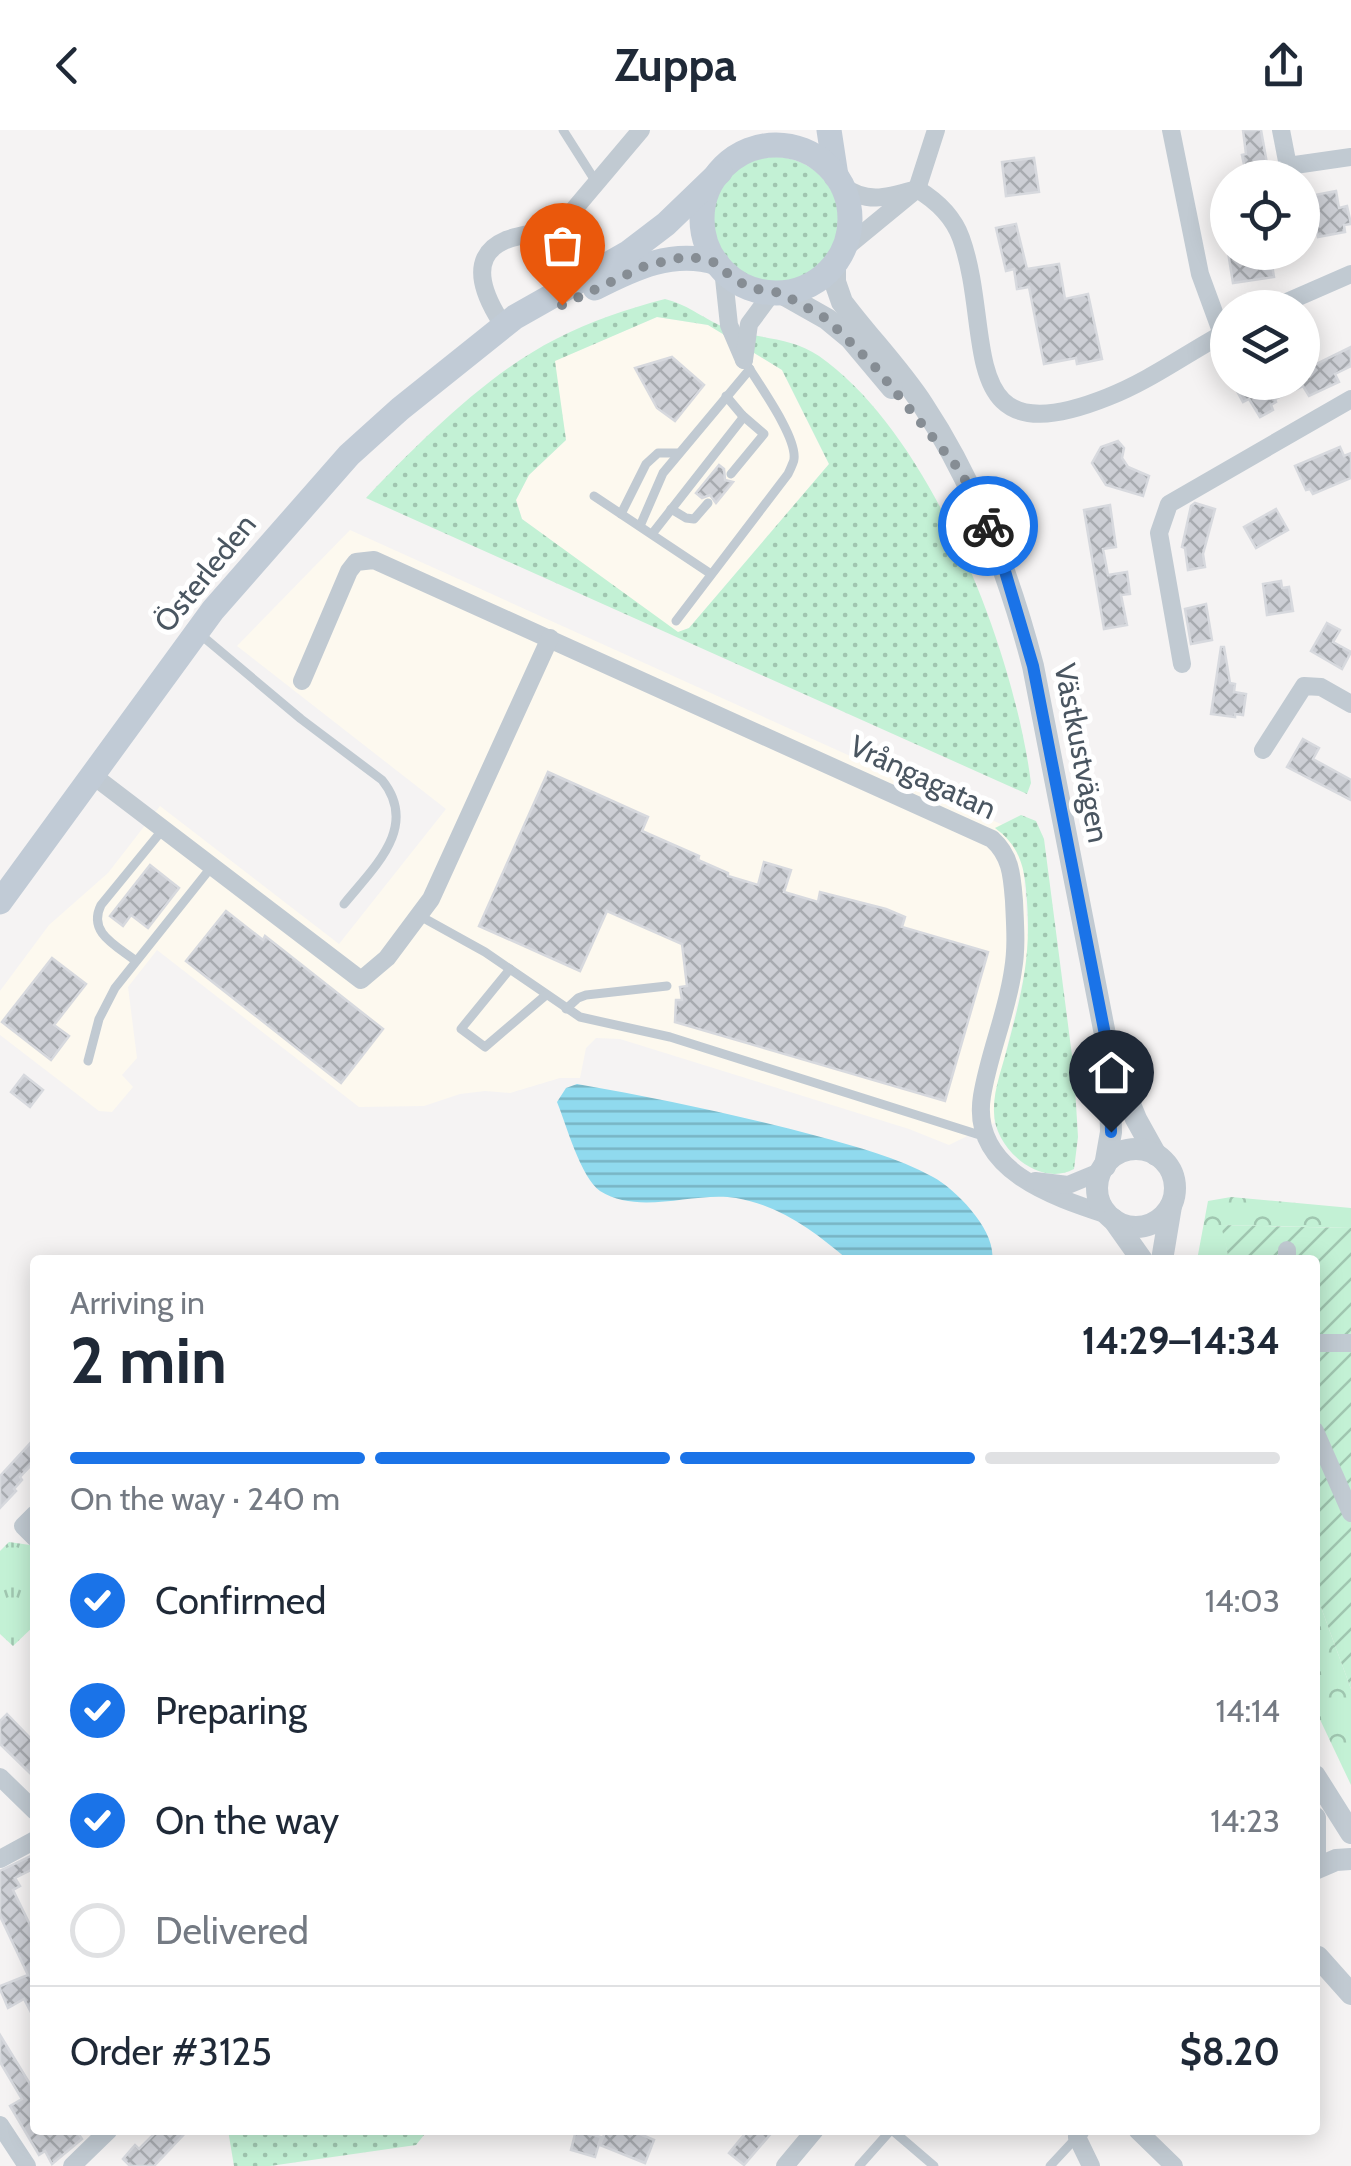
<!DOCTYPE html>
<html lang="en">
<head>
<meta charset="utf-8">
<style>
	:root { --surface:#fff; --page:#f2f2f3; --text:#1f2937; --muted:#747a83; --line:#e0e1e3; --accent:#1a73e8 }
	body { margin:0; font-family:Cabin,sans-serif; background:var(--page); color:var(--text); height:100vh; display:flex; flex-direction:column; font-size:38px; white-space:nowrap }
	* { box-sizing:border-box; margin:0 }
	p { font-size:32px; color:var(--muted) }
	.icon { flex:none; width:55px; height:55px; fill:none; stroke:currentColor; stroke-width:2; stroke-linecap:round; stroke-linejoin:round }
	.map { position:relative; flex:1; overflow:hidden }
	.side { position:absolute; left:30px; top:1125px; width:1290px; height:880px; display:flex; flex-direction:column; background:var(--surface); border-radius:10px; box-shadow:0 5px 25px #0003 }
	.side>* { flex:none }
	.tools { position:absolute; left:1210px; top:30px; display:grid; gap:20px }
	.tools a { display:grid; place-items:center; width:110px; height:110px; border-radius:50%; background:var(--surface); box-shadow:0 5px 25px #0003; font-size:50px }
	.pin { position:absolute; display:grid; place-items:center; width:85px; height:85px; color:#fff; margin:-102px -42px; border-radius:50% 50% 50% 0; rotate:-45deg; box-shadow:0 0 10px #0007 }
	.pin .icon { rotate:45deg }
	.courier { position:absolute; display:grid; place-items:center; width:100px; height:100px; margin:-50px; border:8px solid #1a73e8; border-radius:50%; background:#fff; color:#222; box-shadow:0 2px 12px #0007 }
	.overview em { font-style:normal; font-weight:700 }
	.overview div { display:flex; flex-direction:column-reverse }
	.overview { display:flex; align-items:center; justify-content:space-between; height:170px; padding:0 40px }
	h1 { font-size:65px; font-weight:700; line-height:75px }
	.bar { display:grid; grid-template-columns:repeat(4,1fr); gap:15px 10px; align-content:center; height:120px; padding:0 40px }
	.bar i { height:12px; border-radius:8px; background:var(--line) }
	.bar .active { background:var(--accent) }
	.bar p { grid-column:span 4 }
	.line { display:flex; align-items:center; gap:25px; padding:0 40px; border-top:2px solid var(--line) }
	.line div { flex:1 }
	ol { padding:0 40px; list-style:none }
	li { display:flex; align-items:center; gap:30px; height:110px }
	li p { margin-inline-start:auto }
	li .icon { padding:10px; border-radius:50%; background:var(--accent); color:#fff; stroke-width:4 }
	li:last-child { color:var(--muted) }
	li i { width:55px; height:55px; border:5px solid var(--line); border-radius:50% }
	header { display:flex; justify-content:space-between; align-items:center; height:130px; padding:0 40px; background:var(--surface); font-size:45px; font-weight:700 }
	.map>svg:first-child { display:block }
</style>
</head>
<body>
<header><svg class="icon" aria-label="back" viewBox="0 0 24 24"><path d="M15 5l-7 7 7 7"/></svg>Zuppa<svg class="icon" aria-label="share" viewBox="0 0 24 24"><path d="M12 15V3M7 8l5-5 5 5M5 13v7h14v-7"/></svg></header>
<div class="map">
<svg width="1351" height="2036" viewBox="0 0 1351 2036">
	<defs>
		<pattern id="grass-dots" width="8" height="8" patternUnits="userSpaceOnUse" patternTransform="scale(2.5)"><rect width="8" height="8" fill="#c3f1d5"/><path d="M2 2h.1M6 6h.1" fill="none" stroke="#a0c6b0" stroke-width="1.8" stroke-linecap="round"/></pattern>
		<pattern id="forest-crowns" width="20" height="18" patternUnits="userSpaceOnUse" patternTransform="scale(2.5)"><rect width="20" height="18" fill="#c3f1d5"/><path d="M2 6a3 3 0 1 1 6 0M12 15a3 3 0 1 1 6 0" fill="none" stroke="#a0c6b0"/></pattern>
		<pattern id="park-tufts" width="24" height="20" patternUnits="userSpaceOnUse" patternTransform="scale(2.5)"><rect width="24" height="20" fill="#c3f1d5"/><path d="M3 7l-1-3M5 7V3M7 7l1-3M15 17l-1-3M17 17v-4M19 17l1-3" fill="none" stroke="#a0c6b0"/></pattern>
		<pattern id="garden-furrows" width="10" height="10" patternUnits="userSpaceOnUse" patternTransform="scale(2.5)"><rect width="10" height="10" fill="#c3f1d5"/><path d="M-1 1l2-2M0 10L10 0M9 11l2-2" fill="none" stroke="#a0c6b0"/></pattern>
		<pattern id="water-rules" width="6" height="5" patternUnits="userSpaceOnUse" patternTransform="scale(2.5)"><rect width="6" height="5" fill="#90daee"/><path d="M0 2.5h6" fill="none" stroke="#78b4c4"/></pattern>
		<pattern id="building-cross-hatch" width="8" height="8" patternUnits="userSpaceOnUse" patternTransform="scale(2.5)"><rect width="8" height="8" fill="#cdcfd5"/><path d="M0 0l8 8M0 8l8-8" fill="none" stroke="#a8abb0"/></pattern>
	</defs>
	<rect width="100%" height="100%" fill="#f5f3f3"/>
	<g fill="#fdf9ef">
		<path d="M657 187 708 195 782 240 829 334 689 498 678 503 522 389 516 370 529 345 566 310 554 231Z"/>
		<path d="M350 400 1003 695 996 698 1011 710 1023 736 1029 822 995 968 994 993 949 1015 909 999 620 909 596 908 586 918 580 948H560L510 963 485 961 460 964 424 976 359 977 157 820 128 857 137 928 122 945 133 957 112 982 99 981 0 905V861L49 795 108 743 160 676 339 814 446 679 237 516Z"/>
	</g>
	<g fill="url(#grass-dots)" fill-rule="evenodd">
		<circle cx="775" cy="91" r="64"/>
		<path d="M665 169C686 174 700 186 719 195 753 210 789 205 819 226 932 305 1014 520 1031 653L1027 664 366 368C418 313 488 243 556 209 591 191 627 179 665 169ZM657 187 708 195 782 240 829 334 689 498 678 502 522 389 516 370 529 345 566 310 555 231Z"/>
		<path d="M1021 685 1036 691 1044 709 1074 941 1078 1007 1074 1039C1039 1058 994 1018 994 982 993 960 1003 936 1008 915 1022 862 1031 827 1027 772 1025 740 1022 718 995 698Z"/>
		<path d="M228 2000H424V2005L416 2015 270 2036H234Z"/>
	</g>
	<g fill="url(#forest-crowns)">
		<path d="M1231 1067 1351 1078V1098L1222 1095 1229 1130H1197L1208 1071Z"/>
		<path d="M1315 1461 1351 1559V1655L1315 1579Z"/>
	</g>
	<path fill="url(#park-tufts)" d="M9 1412 30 1415 35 1421V1495L13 1516 0 1504V1421Z"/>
	<path fill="url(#garden-furrows)" d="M1221 1095 1351 1098V1559L1315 1461V1130H1229Z"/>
	<path fill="url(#water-rules)" d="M577 954C658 968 738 985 817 1006 857 1017 897 1027 933 1047 957 1060 997 1102 992 1130H848C814 1101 781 1076 736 1068 694 1061 640 1086 600 1061 581 1048 566 994 557 972L566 958Z"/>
	<g fill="url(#building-cross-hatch)" stroke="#d7d9de" stroke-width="2.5">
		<path d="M1243 0H1261L1268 39 1246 44 1242 25 1246 24Z"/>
		<path d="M1034 28 1039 62 1006 66 1002 32Z"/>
		<path d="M1336 61 1339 78 1347 76 1351 94 1344 95 1345 102 1318 107 1310 66Z"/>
		<path d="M1016 94 1027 139 1059 134 1065 169 1088 164 1102 229 1077 234 1076 228 1044 234 1029 157 1017 159 1014 139 1006 141 996 98Z"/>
		<path d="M1228 122H1252V126L1270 123 1274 147 1233 153Z"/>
		<path d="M1351 217V236L1335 244 1339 252 1309 266 1303 256 1275 269 1276 272 1271 275 1273 280 1260 287 1249 269 1243 272 1232 252H1302V241Z"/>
		<path d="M672 227 704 255 675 291 657 278 635 238Z"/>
		<path d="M1118 311 1124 318 1122 328 1128 337 1149 346 1143 366 1106 355 1092 333 1101 317Z"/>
		<path d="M1340 317 1344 326 1351 323V348L1313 364 1310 359 1306 360 1295 336Z"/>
		<path d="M719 335 724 339 725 350 733 352 716 373 710 365 702 368 696 363Z"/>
		<path d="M1195 373 1215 379 1203 424 1205 437 1188 440 1185 418 1182 417 1191 376Z"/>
		<path d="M1110 375 1116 417 1103 419 1108 445 1127 442 1130 464 1121 465 1127 495 1104 499 1084 380Z"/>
		<path d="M1276 379 1288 400 1256 418 1244 397Z"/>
		<path d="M1281 451 1282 458 1289 457 1293 481 1267 485 1263 454Z"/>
		<path d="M1206 474 1212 510 1191 514 1185 479Z"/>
		<path d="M1327 493 1340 500 1333 512 1351 522 1342 539 1311 521Z"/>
		<path d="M1221 517H1224L1230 553 1235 554 1234 562 1246 564 1243 585 1235 584V587L1211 584Z"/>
		<path d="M1303 609 1319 618 1313 629 1351 650V670L1287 637Z"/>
		<path d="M548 642 648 687 642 701 699 726 698 730 728 743V746L758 755 764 732 791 740 784 762 818 772 820 762 886 779 905 787 902 797 988 822 945 971 675 892 676 870H682L680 857 687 856 682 814 607 781 580 841 479 796Z"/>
		<path d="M150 735 179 758 148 798 131 785 123 796 110 786Z"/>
		<path d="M226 781 263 810 265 806 383 899 341 953 186 831Z"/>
		<path d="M52 828 86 854 54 895 69 906 51 930 2 892Z"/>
		<path d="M24 945 43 960 30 977 11 962Z"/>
		<path d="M35 1308V1331L20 1347 22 1350 14 1359 16 1361 0 1378V1346Z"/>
		<path d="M7 1584 35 1613V1648L0 1614V1591Z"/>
		<path d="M35 1724V1738L15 1748 20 1756 13 1760 35 1805V1890L24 1869 8 1878 0 1859V1856L28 1845 0 1786V1741Z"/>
		<path d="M0 1905 35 1962V2000H76L82 2009 52 2034 45 2021 39 2025 10 1976 22 1969 0 1932Z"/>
		<path d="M158 2000H188L154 2036H130L123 2029 135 2015 139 2019Z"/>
		<path d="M576 2000 601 2007 595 2027 571 2020Z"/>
		<path d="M606 2000H622L632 2004 633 2001 654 2010 645 2033 600 2015Z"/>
		<path d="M748 2000H774L744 2035 729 2023Z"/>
	</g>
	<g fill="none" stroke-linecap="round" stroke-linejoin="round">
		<g stroke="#c1cad2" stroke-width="9">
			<path d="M563 0 596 52"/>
			<path d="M731 344 764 304 742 285"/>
			<path d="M594 366 711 444"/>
			<path d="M671 379 686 388 694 389 708 373"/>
			<path d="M621 384 646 334 658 323H677"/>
			<path d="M640 396 663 343 750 239"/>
			<path d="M652 404 742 289V285L726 266"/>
			<path d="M676 491 788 344C789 342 794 331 794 329 797 306 757 252 744 230"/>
			<path d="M201 505 301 589 382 650C420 697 373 738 344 774"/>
			<path d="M420 786 485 822 580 887 670 907 986 1007"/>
			<path d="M136 831C117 816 87 803 101 775L164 698"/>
			<path d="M510 839 461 899 485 917 546 865"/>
			<path d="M566 879 578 868 586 865 667 856"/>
			<path d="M88 931 99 889 115 858 213 735"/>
			<path d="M892 2000 934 2036"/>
			<path d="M859 2036 891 2000"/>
			<path d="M1050 2036 1077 2007"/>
		</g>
		<g stroke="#c1cad2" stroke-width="18">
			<path d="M1171 0 1200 144 1222 204"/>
			<path d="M1281 0 1288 36 1351 27"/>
			<path d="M842 55C866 75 889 67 917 59 937 71 953 86 961 108 995 203 951 330 1108 267 1151 250 1187 223 1228 201"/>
			<path d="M844 119 917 59 936 0"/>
			<path d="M723 139 729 195 744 230"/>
			<path d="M1273 178 1351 144"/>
			<path d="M505 198C488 173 463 128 506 110 527 102 546 105 565 90L641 0"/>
			<path d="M744 230 749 194 772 163"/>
			<path d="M1182 534 1159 403 1169 374 1351 269"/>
			<path d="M302 551 349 441 356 432 374 430 992 709C1011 726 1012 746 1014 771 1015 794 1017 817 1013 840 1007 883 989 923 982 966 970 1040 1053 1067 1108 1085"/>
			<path d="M1263 620 1304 556 1321 557 1351 574"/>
			<path d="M91 644 361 850 387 828 431 769 550 508"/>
			<path d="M1035 1051 1068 1055 1102 1041"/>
			<path d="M1287 1130V1120"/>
			<path d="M1315 1213H1351"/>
			<path d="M1315 1301 1351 1383"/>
			<path d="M35 1384 23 1396 35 1408"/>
			<path d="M0 1647 35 1681"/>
			<path d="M0 1729 35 1710"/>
			<path d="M0 1995 27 2036"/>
			<path d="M1081 2000 1077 2007 1091 2036"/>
			<path d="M1137 2000 1174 2036"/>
			<path d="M72 2036 109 2000"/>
			<path d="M785 2036 815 2000"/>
		</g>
		<g stroke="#c1cad2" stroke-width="22">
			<path d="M835 134V152L842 172C868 207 899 238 923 275 976 355 1009 444 1033 536L1109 925 1111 1002 1105 1036"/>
			<path d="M781 163 827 189 850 208 892 258"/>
			<path d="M1115 938 1136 989 1156 1025"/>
			<circle cx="1136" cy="1058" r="39"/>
			<path d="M1113 1089 1142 1130"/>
			<path d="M1162 1130 1171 1076"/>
			<path d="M1315 1646 1351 1703"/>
			<path d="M1315 1688V1730"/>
			<path d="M1315 1739 1336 1730 1351 1729"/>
			<path d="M1318 1827 1351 1864"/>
		</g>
		<g stroke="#c1cbd6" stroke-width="25">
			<path d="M829 0 836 46"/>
			<circle cx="776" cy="89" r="74"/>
			<path d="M595 158C634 138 674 119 717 133"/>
			<path d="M0 772 213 480 349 325 400 279 515 187 628 123 666 94 720 42"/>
		</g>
	</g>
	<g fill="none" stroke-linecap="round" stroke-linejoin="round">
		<path stroke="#868d94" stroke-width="10" stroke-dasharray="0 18" d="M562 175 645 136 688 126 717 133 730 146 750 158 781 163 827 189 876 238 961 342 988 396"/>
		<path stroke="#1a73e8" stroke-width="12" d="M988 396 1004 438 1033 536 1109 925 1111 1002"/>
	</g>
	<g text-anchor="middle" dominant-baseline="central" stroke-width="10" stroke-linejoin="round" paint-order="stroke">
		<g font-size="30" fill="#4a5661" stroke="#fff">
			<text transform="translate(205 443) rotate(-51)">Österleden</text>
			<text transform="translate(1082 623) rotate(79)">Västkustvägen</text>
			<text transform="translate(923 647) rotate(25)">Vrångagatan</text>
		</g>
	</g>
</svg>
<div class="tools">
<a><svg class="icon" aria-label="locate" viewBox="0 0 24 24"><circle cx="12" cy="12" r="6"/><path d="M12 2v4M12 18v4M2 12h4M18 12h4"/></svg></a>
<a><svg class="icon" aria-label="layers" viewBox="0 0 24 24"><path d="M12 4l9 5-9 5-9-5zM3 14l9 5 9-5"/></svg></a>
</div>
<div class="pin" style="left:562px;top:175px;background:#ea580c"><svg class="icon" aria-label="bag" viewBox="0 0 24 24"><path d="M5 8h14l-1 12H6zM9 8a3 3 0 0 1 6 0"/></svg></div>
<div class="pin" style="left:1111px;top:1002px;background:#1f2937"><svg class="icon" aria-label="home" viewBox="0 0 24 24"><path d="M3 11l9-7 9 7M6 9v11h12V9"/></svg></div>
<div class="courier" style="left:988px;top:396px"><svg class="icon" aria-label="bike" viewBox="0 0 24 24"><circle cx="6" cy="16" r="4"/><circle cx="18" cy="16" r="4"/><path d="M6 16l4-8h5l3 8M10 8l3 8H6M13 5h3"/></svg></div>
<section class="side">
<div class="overview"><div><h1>2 min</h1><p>Arriving in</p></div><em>14:29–14:34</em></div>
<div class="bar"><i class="active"></i><i class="active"></i><i class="active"></i><i></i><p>On the way · 240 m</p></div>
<ol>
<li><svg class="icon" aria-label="check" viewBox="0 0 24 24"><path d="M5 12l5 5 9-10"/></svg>Confirmed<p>14:03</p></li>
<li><svg class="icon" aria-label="check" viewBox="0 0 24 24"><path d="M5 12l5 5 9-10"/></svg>Preparing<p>14:14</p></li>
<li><svg class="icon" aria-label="check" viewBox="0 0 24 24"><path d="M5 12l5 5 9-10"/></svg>On the way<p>14:23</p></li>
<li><i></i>Delivered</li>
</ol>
<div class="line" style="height:130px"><div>Order #3125</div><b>$8.20</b></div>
</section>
</div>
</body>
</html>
